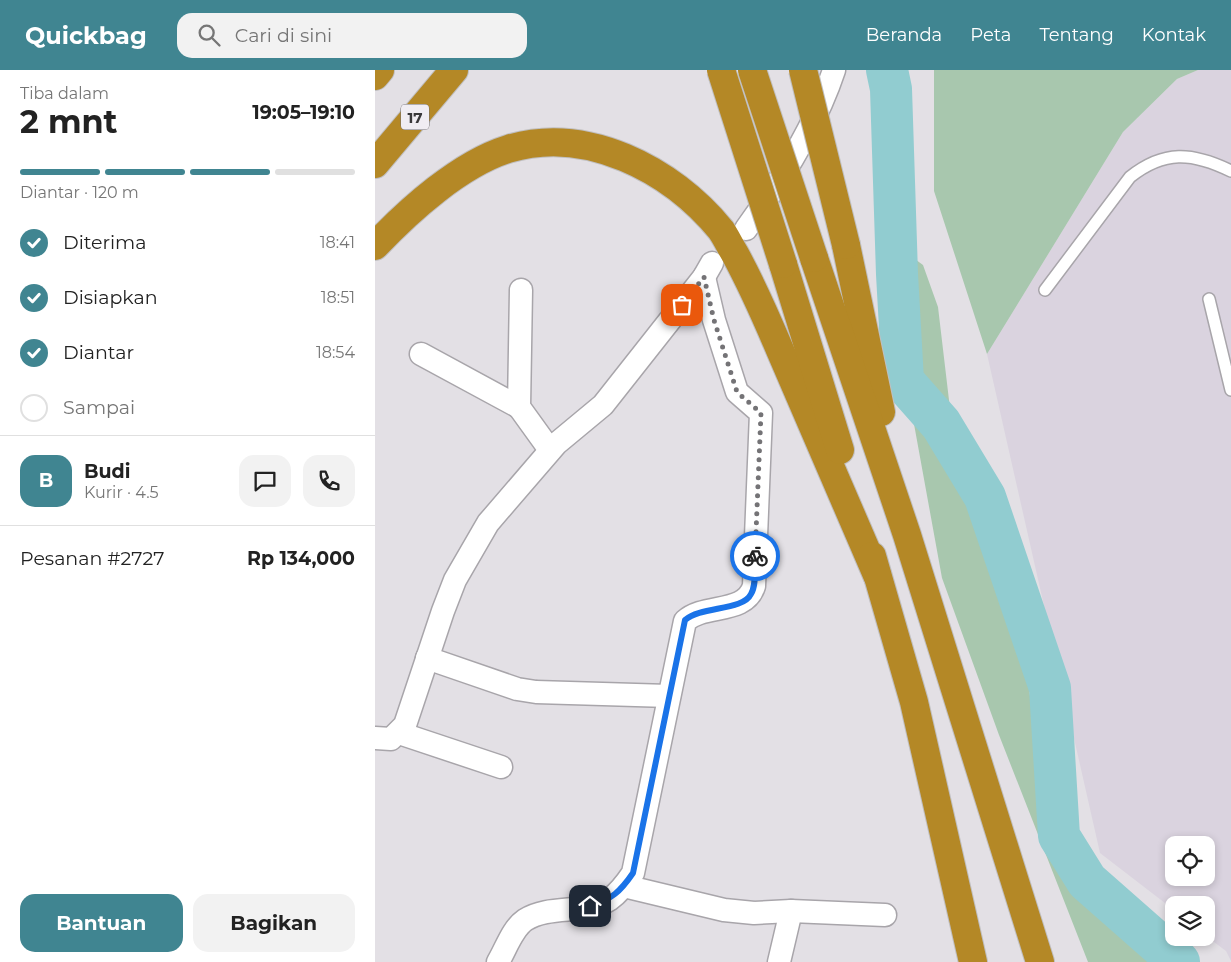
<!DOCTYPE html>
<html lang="id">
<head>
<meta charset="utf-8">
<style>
	:root { --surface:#fff; --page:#f2f2f2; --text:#222; --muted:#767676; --line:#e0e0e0; --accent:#408591 }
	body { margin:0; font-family:Montserrat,sans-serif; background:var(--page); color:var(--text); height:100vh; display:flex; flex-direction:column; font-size:19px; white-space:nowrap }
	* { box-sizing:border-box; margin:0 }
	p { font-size:16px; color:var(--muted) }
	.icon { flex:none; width:28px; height:28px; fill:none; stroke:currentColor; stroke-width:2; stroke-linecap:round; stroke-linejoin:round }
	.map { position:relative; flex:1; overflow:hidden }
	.panel { display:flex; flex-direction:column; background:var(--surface); width:375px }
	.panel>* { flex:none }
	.buttons { position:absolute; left:790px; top:766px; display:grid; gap:10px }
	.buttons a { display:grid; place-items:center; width:50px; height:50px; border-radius:10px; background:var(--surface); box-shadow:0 2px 8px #0003; font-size:25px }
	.pin { position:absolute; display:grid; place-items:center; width:42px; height:42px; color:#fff; margin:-21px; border-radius:10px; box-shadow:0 2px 8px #0006 }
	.courier { position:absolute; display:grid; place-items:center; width:50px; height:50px; margin:-25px; border:4px solid #1a73e8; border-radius:50%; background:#fff; color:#222; box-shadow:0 1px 6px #0007 }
	.summary em { font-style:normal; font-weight:700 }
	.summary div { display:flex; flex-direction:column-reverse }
	.summary { display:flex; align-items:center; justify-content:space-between; height:85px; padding:0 20px }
	h1 { font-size:32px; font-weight:700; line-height:38px }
	.bar { display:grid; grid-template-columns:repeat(4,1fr); gap:8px 5px; align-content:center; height:60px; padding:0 20px }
	.bar i { height:6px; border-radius:4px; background:var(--line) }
	.bar .on { background:var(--accent) }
	.bar p { grid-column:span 4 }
	.line { display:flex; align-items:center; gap:12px; padding:0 20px; border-top:1px solid var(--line) }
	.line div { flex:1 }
	.round { display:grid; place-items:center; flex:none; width:52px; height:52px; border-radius:15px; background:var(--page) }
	ol { padding:0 20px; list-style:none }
	li { display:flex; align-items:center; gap:15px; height:55px }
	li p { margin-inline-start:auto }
	li .icon { padding:5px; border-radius:50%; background:var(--accent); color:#fff; stroke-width:4 }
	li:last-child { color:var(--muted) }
	li i { width:28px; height:28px; border:2px solid var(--line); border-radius:50% }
	.cta { display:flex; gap:10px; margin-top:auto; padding:10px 20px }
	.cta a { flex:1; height:58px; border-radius:15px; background:var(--accent); color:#fff; font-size:20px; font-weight:700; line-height:58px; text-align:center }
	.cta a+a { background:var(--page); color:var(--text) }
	header { display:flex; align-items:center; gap:30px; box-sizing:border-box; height:70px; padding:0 25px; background:var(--accent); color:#fff }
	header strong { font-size:24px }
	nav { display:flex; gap:28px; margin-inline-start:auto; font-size:18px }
	.search { width:350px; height:45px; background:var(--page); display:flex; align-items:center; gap:12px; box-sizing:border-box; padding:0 18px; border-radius:15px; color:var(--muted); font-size:19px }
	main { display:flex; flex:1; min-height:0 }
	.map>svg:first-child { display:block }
</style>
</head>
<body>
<header>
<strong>Quickbag</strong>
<div class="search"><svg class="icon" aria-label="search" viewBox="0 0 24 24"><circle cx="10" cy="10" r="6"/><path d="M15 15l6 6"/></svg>Cari di sini</div>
<nav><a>Beranda</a><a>Peta</a><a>Tentang</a><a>Kontak</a></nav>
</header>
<main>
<section class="panel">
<div class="summary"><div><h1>2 mnt</h1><p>Tiba dalam</p></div><em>19:05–19:10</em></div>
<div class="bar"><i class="on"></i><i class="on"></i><i class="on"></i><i></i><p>Diantar · 120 m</p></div>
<ol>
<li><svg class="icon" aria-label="check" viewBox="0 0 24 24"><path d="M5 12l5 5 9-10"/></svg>Diterima<p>18:41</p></li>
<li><svg class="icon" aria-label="check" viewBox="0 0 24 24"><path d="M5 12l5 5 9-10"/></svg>Disiapkan<p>18:51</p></li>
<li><svg class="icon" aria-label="check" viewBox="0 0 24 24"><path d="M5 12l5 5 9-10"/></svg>Diantar<p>18:54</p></li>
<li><i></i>Sampai</li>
</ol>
<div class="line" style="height:90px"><b class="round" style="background:var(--accent);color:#fff">B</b><div><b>Budi</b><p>Kurir · 4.5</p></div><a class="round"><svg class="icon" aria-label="chat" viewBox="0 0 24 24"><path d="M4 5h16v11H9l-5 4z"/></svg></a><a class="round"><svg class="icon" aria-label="phone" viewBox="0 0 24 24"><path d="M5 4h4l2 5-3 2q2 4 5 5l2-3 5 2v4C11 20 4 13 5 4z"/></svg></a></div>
<div class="line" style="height:65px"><div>Pesanan #2727</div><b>Rp 134,000</b></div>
<div class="cta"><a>Bantuan</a><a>Bagikan</a></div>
</section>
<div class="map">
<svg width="856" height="892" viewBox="0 0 856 892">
	<rect width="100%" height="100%" fill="#e3e0e5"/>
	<path fill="#dad3df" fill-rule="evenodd" d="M823 0H856V891L851 881 831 866V835H799V840L725 783 612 284 748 62 802 9ZM799 775H831V808H799Z"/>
	<g fill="#a8c7ae">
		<path d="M559 0H823L802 9 748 62 612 284 559 121Z"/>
		<path d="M514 170 548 195 563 237 578 364 650 582 670 758 721 828 802 892H713L624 665 567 508 529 299Z"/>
	</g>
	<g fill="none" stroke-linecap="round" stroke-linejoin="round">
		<path stroke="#91ccd0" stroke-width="42" d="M512 0 516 19 522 204 528 311 566 354 610 427 675 618 684 766 712 811 804 892"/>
		<defs>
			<g id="service">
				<path d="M670 220 755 107C789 80 817 82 856 101"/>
				<path d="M834 229 856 320"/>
			</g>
			<g id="minor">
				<path d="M371 159C405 112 441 55 459 0"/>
				<path d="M146 220 144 337 175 380"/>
				<path d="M46 284 144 337"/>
				<path d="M52 588 142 619 161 622 294 626"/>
				<path d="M24 663 126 697"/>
				<path d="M0 668 16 669 30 655 68 541 80 510 113 453 181 374 228 335 329 207 337 193"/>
				<path d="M249 816 349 840 379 843 416 841 510 845"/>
				<path d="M123 892C131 879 137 859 150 850 175 834 211 845 235 829 245 822 252 812 258 803L310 551C330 533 370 545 379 516L386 343 362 322 339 250 329 207"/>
				<path d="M404 892 416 841"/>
			</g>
			<g id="motorway">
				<path d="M0 6 5 0"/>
				<path d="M0 94 79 0"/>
				<path d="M471 175 506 342"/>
				<path d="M0 176C34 140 85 94 133 79 211 55 296 99 346 160 351 167 355 176 360 184 377 215 391 247 405 280 437 355 470 430 502 505"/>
				<path d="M439 188 532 465 665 892"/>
				<path d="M408 194 465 380"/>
				<path d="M497 486 539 632 598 892"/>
			</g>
		</defs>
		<use href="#service" stroke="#a8a5aa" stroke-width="14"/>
		<use href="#minor" stroke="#a8a5aa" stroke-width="25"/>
		<use href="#motorway" stroke="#c0bfc0" stroke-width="30"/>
		<use href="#service" stroke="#fff" stroke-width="11"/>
		<use href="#minor" stroke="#fff" stroke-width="22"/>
		<use href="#motorway" stroke="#b48826" stroke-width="28"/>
		<defs>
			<g id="motorway-bridge">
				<path d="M346 0 408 194"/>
				<path d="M377 0 439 188"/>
				<path d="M428 0 471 175"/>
			</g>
		</defs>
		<use href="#motorway-bridge" stroke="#c0bfc0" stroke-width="30" stroke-linecap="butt"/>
		<use href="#motorway-bridge" stroke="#b48826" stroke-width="28"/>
	</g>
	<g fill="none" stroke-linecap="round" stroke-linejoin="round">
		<path stroke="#747376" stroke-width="5" stroke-dasharray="0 9" d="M307 235 329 207 339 250 362 322 386 343 380 486"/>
		<path stroke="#1a73e8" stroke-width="6" d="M215 836C237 829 245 822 258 803L310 550C326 536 368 541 376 524 382 514 379 497 380 486"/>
	</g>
	<g text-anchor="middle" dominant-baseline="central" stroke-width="5" stroke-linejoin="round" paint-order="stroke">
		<rect fill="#f0edf3" stroke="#706e72" stroke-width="1" x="26" y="34.5" width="28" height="25" rx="4"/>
		<g font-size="15" font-weight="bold" fill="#39383a">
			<text x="40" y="47">17</text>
		</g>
	</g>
</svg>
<div class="buttons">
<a><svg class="icon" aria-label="locate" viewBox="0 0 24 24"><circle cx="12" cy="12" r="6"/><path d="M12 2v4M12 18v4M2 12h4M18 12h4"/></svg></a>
<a><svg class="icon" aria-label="layers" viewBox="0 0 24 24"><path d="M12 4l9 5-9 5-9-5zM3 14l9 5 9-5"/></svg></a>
</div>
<div class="pin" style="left:307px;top:235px;background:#ea580c"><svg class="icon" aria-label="bag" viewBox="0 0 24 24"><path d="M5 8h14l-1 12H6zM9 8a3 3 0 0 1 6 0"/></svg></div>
<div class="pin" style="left:215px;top:836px;background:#1f2937"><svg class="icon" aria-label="home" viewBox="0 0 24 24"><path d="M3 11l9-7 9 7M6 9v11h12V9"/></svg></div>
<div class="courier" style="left:380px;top:486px"><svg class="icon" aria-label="bike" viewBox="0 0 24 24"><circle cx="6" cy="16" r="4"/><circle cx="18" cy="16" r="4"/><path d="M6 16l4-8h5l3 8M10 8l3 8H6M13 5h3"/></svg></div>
</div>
</main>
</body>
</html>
